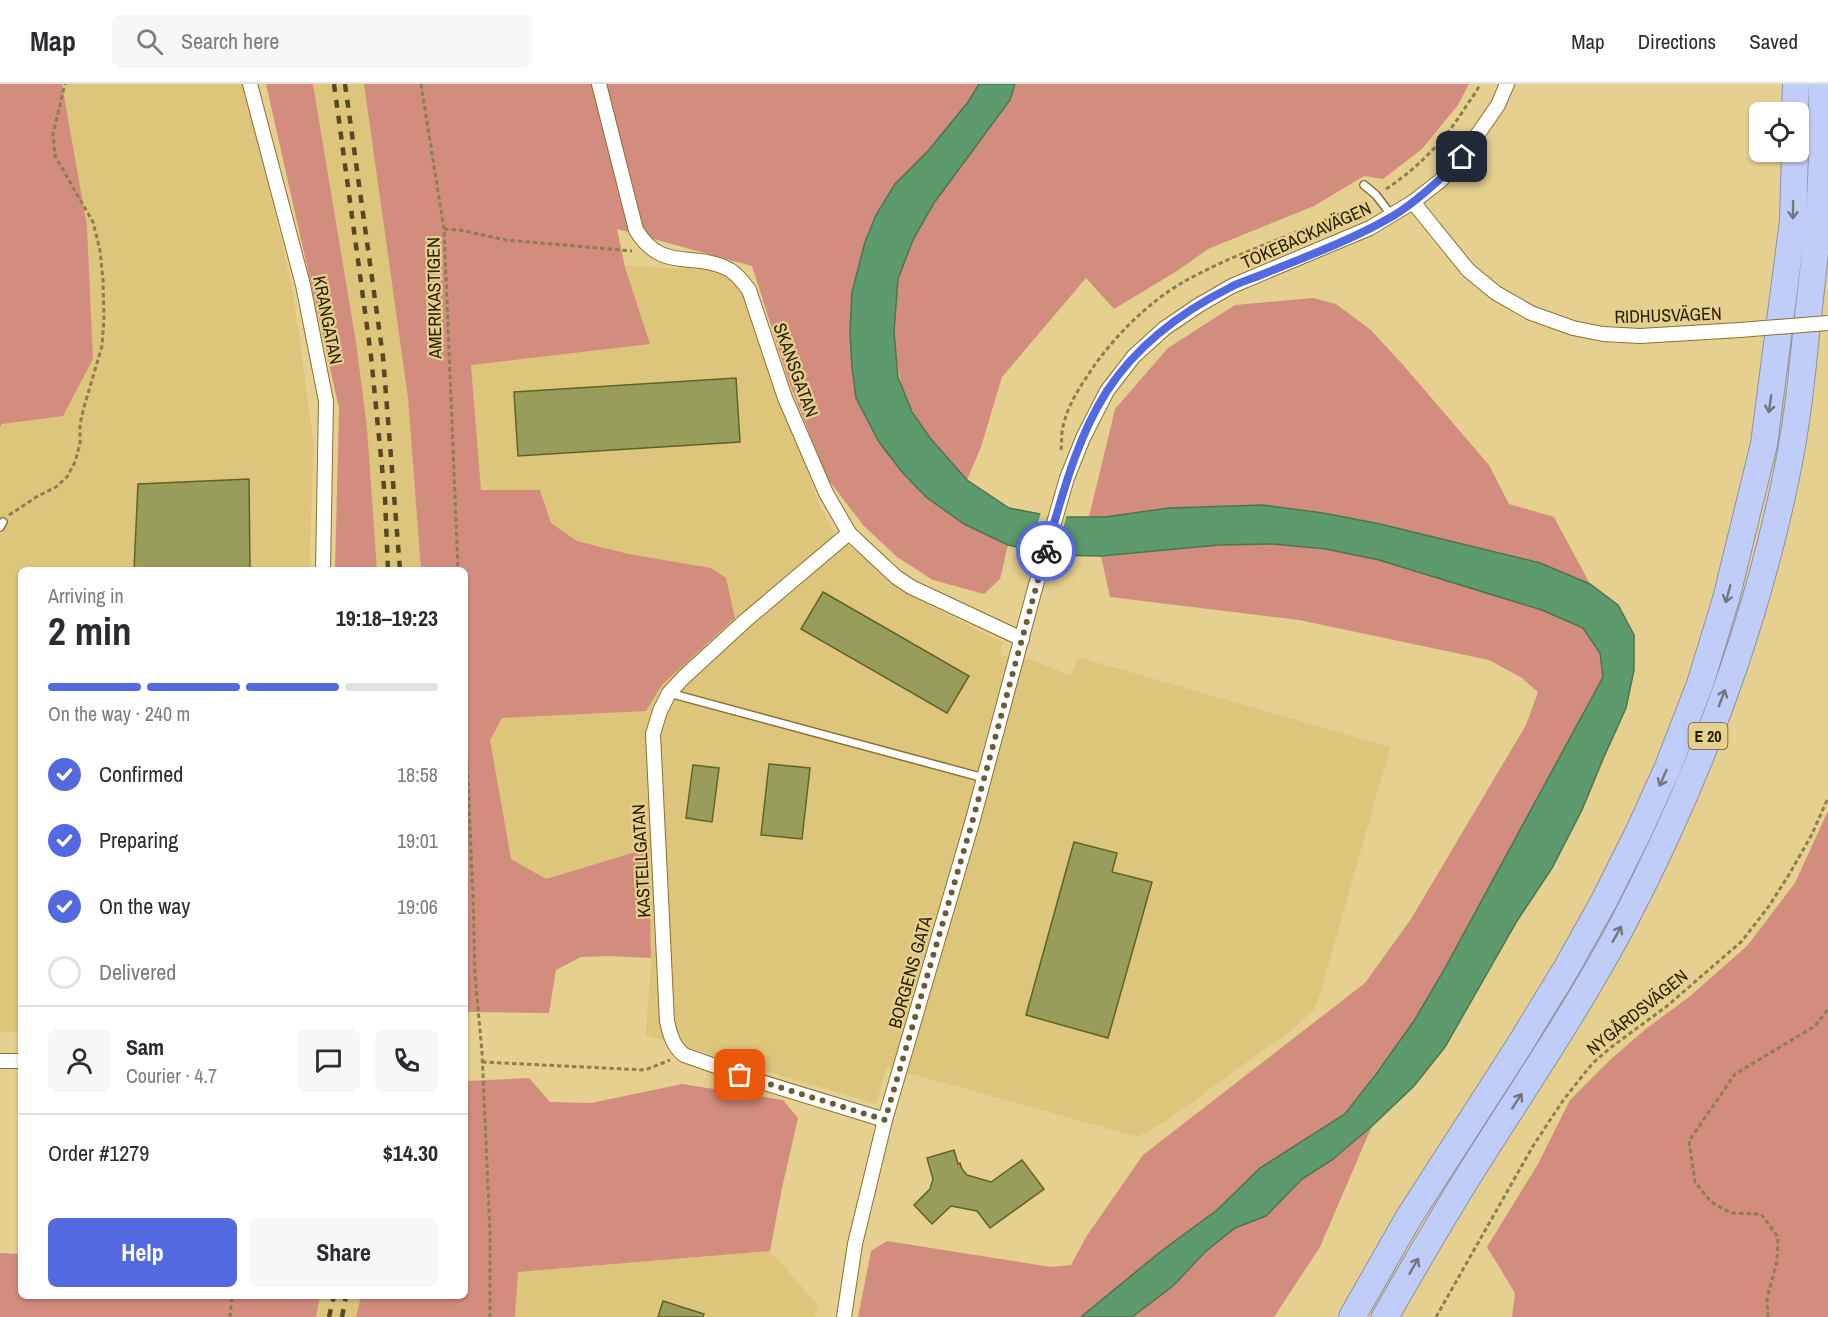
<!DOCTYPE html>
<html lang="en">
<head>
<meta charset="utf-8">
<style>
	:root { --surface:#fff; --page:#f7f7f7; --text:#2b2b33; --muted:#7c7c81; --line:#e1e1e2; --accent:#5369df }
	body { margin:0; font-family:"Archivo Narrow",sans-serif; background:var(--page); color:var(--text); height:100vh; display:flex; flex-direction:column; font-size:22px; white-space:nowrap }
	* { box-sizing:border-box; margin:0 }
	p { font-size:20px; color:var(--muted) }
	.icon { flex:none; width:33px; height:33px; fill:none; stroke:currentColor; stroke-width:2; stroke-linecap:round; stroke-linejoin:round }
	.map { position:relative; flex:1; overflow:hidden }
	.panel { position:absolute; left:18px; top:483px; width:450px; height:732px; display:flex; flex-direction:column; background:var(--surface); border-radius:9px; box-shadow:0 2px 4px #0004 }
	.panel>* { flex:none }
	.fabs { position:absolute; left:1749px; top:18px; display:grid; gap:12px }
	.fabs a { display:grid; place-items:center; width:60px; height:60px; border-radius:9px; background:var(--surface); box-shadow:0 2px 4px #0004; font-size:30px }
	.pin { position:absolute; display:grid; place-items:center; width:51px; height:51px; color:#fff; margin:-26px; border-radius:12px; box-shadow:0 3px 9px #0006 }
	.courier { position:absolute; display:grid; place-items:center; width:60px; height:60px; margin:-30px; border:4px solid #5369df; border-radius:50%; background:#fff; color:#222; box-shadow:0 2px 8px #0007 }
	.head em { font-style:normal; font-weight:700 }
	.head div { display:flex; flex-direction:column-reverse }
	.head { display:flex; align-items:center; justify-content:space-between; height:102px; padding:0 30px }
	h1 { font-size:39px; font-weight:700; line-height:45px }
	.bar { display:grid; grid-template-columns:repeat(4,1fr); gap:9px 6px; align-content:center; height:72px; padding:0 30px }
	.bar i { height:8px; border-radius:4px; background:var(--line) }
	.bar .active { background:var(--accent) }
	.bar p { grid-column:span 4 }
	.line { display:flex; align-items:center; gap:15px; padding:0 30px; border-top:2px solid var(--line) }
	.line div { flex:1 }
	.round { display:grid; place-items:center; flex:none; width:63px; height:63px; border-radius:9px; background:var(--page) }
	ol { padding:0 30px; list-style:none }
	li { display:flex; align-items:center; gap:18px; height:66px }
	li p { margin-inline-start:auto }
	li .icon { padding:6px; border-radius:50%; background:var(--accent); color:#fff; stroke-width:4 }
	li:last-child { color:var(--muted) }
	li i { width:33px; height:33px; border:3px solid var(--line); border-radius:50% }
	.primary-button { display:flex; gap:12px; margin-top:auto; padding:12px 30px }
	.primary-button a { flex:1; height:69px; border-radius:9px; background:var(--accent); color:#fff; font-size:24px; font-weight:700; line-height:69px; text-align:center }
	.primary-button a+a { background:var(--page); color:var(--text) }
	header { display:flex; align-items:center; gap:36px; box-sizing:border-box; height:84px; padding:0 30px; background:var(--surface); border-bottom:2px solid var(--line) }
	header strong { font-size:28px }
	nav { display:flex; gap:33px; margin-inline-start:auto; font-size:21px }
	.search { width:420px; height:54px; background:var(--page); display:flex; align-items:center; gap:15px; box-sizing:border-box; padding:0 21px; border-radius:9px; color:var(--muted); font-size:22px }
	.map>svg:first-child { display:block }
</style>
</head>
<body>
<header>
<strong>Map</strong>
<div class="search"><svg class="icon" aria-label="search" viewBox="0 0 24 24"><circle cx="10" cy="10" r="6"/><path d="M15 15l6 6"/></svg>Search here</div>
<nav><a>Map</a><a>Directions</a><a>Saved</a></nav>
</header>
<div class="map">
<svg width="1828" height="1233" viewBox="0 0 1828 1233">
	<rect width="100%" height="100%" fill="#e6d08f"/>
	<g fill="#dec57c">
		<path d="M62 0H245L293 208 314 361 309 486H21V947L0 948V343L93 275 87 142Z"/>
		<path d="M313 0H364L408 314 421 486H377L367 343 356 258Z"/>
		<path d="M625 182 712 186 730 192 742 203 819 420 835 451 912 512 1002 559 1000 571 1032 576 1071 592 1078 573 1390 663 1320 911 1314 926 1290 947 1167 1036 1138 1053 887 983 876 1020 646 951 651 874 649 765 546 795 510 775 490 656 501 634 646 627 662 601 735 534 726 494 711 484 629 470 577 457 551 439 540 406 481 407 471 281 650 260Z"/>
		<path d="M770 1167 818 1221 815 1233H515L518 1188Z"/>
		<path d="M320 1212H361L356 1233H316Z"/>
	</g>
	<g fill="#d28d7f">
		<path d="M0 0H62L87 142 93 275 63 332 2 340 0 343Z"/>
		<path d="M266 0H313L356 258 367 343 377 486H335L339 324Z"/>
		<path d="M364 0H979C964 24 946 48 926 69 916 80 902 90 894 102 870 137 862 167 852 207L964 440 1008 461 1000 495 984 510 933 496 897 473 863 441 827 394 789 298 752 182 617 145 625 183 650 260 471 281 481 406H540L551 439 577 457 629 470 711 484 726 494 735 534 662 601 646 627 502 634 490 656 511 775 546 795 649 764 651 874 609 872 581 873 556 886 549 929 465 928V486H421L408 314Z"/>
		<path d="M1015 0H1469L1458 21 1422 65 1383 95 1364 92 1314 122 1208 165 1177 187 1114 225 1086 194 1002 293 981 363 967 396C948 374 926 354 913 328 901 307 898 286 895 262 893 245 894 210 899 194 915 132 972 67 1010 16Z"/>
		<path d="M1313 214 1336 220 1371 246 1404 282 1489 381 1509 420 1554 433 1590 500 1540 479 1380 440 1323 429 1262 421 1218 422 1169 424 1105 433H1089L1115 325 1168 264 1235 221Z"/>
		<path d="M1273 460 1326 465 1379 476 1542 526 1583 544 1600 569 1603 592 1444 886 1414 937 1345 1030 1260 1084 1217 1126 1160 1168 1081 1233H858L871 1167 887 1157 1051 1183 1071 1181 1086 1153 1143 1071 1365 899 1411 835 1526 641 1538 608 1522 594 1489 576 1299 536 1110 513 1101 472 1219 461Z"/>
		<path d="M1828 727V1233H1512L1515 1209 1487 1163 1538 1080 1570 1016 1611 975 1647 944 1689 913 1747 862 1795 799Z"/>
		<path d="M529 994 550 1018 591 1019 682 1000 783 1016 798 1034 782 1104 770 1167 518 1188 515 1233H356L361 1212H465V997Z"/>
		<path d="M1372 1042 1320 1163 1274 1233H1132L1173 1202 1205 1168 1235 1144 1266 1132 1302 1095 1332 1076Z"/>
		<path d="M0 1169 21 1170V1212H320L316 1233H0Z"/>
	</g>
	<path fill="#5d9a6d" stroke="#4d754e" stroke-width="1.5" d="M979 0H1015L1010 16 934 119 913 156 898 195 894 248 898 293 912 328 930 354 967 396 1009 424 1055 433H1105L1169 424 1262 421 1323 429 1380 440 1540 479 1590 500 1618 521 1634 551V586L1626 624 1603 675 1582 726 1552 784 1517 837 1445 963 1414 1002 1372 1042 1332 1076 1302 1095 1266 1132 1235 1144 1205 1168 1173 1202 1132 1233H1081L1160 1168 1217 1126 1260 1084 1345 1030 1376 990 1414 937 1444 886 1603 593 1600 569 1583 544 1542 526 1379 476 1326 465 1273 460 1219 461 1101 472 1051 471 1008 461 964 440 926 413 902 388 879 358 856 314 852 283 850 248 852 208 865 158 876 131 895 100 928 67 968 18Z"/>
	<path fill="#e6d08f" d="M1041 428 1067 430 1055 474 1030 469Z"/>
	<g fill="#999d5c" stroke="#616323" stroke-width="1.5">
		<path d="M736 294 740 358 518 372 514 308Z"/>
		<path d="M249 395 250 486H134L138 400Z"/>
		<path d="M823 508 969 592 947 629 801 545Z"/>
		<path d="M769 680 810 684 802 755 761 751Z"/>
		<path d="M693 681 719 684 712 738 686 734Z"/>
		<path d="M1074 758 1117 769 1112 788 1152 798 1108 954 1026 931Z"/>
		<path d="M954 1066 958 1080 960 1079 962 1085 967 1091 991 1098 1022 1076 1044 1105 990 1144 977 1127 951 1122 932 1140 914 1121 930 1105 933 1095 927 1074Z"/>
		<path d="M663 1217 704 1230 703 1233H658Z"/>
	</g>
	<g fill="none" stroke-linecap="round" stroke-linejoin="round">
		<defs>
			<g id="service">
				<path d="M1364 101 1376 111 1392 132"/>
				<path d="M0 443 3 438"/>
				<path d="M669 609 984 694"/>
			</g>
			<g id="minor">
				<path d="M250 0 303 201 326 317 323 486"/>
				<path d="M599 0 636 146C663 190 694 166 730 186 738 191 743 198 749 206L785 314 826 409 849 449 896 493 911 503 1022 555"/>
				<path d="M1413 118 1468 186 1496 209 1531 229 1573 244 1603 250 1640 252 1740 246"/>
				<path d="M849 449 746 536 684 593 669 609 660 627 653 650 667 937C670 951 673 962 684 971L758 997 885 1036"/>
				<path d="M0 977H21"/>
				<path d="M844 1233 855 1160 885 1036 972 739 1034 508 1067 394 1083 354 1107 307 1134 272 1165 244 1199 221 1232 202 1370 144 1413 118 1440 97 1462 73 1498 21 1507 0"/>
			</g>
			<g id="motorway">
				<path d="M1795 28 1796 0"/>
				<path d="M1352 1233 1409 1133 1519 962 1566 885 1604 817 1639 747 1668 683 1700 600 1726 515 1764 360 1793 137 1795 68"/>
				<path d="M1385 1233C1416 1179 1447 1125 1481 1072 1530 995 1581 919 1624 838 1697 698 1754 548 1786 393 1797 342 1802 292 1807 240 1812 198 1817 156 1820 114 1823 76 1822 38 1822 0"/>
			</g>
		</defs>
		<use href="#service" stroke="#877233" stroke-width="10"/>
		<use href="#minor" stroke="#877233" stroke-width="16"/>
		<use href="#motorway" stroke="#8b90a3" stroke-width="28"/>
		<g stroke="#8e7e4f" stroke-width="3" stroke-dasharray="4.5 3" stroke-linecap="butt">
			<path d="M421 0 444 145 458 486"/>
			<path d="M1386 105C1418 84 1444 57 1465 24 1470 16 1476 9 1480 0"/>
			<path d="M444 145 460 146 506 156 632 167"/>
			<path d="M1061 366C1062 357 1061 347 1064 339 1069 318 1082 300 1094 282 1116 251 1147 220 1180 200 1238 166 1305 149 1364 118"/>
			<path d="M9 431 38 412 56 403 67 393 75 378 80 360V340L84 323 102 262 104 235 103 196 100 166 93 138 55 72 53 50 65 0"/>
			<path d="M465 630 473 811 475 891 482 968 490 1148V1233"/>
			<path d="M482 978 645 986 670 976"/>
			<path d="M230 1233 232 1212"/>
			<path d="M1436 1233 1533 1062 1564 1015 1592 980 1610 964 1667 922 1742 857 1769 822 1790 789 1812 750 1828 714"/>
			<path d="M1768 1233 1767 1215 1777 1177 1778 1153 1761 1130 1731 1129 1711 1118 1695 1098 1689 1057 1735 990 1815 942 1828 925"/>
		</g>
		<use href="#service" stroke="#fff" stroke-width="7"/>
		<use href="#minor" stroke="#fff" stroke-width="14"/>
		<use href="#motorway" stroke="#c0cdf8" stroke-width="26"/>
		<g stroke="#564a26" stroke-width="4.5" stroke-dasharray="8 8" stroke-linecap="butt">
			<path d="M334 0 371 272 385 414 388 486"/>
			<path d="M345 0 383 273 400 486"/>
			<path d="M329 1233 334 1212"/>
			<path d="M342 1233 346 1212"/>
		</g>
		<defs>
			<path id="minor-bridge" d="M1740 246 1828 239"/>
		</defs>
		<use href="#minor-bridge" stroke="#877233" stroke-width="16" stroke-linecap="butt"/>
		<use href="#minor-bridge" stroke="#fff" stroke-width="14"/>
	</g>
	<defs><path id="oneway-shaft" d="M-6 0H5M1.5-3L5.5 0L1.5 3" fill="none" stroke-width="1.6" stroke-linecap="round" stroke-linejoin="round" transform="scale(1.5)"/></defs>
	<g stroke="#74767e">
		<use href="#oneway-shaft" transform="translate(1793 126) rotate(91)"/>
		<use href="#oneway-shaft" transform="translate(1770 320) rotate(98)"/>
		<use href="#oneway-shaft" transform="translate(1728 510) rotate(105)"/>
		<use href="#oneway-shaft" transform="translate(1722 614) rotate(-69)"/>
		<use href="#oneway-shaft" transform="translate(1663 694) rotate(114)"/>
		<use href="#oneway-shaft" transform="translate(1617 850) rotate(-61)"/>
		<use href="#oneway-shaft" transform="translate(1517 1017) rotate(-57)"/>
		<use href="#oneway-shaft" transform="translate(1414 1182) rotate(-60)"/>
	</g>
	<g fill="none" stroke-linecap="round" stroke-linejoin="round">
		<path stroke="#6a5d35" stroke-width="6" stroke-dasharray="0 10.8" d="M740 991 885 1036 972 739 1046 467"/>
		<path stroke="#5369df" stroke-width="8" d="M1046 467C1062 413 1076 355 1107 307 1137 261 1183 227 1231 203 1240 198 1251 195 1261 191 1305 173 1352 156 1393 132 1419 116 1441 95 1462 73"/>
	</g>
	<g text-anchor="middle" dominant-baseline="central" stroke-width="4.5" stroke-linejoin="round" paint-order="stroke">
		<rect fill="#e6d08f" stroke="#61542e" stroke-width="1.5" x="1688.5" y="639" width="39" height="26" rx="4.5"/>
		<g font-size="16" font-weight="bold" fill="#281f05">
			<text x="1708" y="652">E 20</text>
		</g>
		<g font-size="18" fill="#281f05" stroke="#e6d08f">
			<text transform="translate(1306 151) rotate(-24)">TOKEBACKAVÄGEN</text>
			<text transform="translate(434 214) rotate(-91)">AMERIKASTIGEN</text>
			<text transform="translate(1668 231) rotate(-2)">RIDHUSVÄGEN</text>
			<text transform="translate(328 236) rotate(79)">KRANGATAN</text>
			<text transform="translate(796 286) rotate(70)">SKANSGATAN</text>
			<text transform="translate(641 777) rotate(-93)">KASTELLGATAN</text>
			<text transform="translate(910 888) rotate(-74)">BORGENS GATA</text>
			<text transform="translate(1637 928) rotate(-39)">NYGÅRDSVÄGEN</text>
		</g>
	</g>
</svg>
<div class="fabs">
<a><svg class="icon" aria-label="locate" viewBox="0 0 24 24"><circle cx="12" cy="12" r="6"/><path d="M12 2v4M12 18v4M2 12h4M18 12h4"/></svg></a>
</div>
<div class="pin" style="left:740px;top:991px;background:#ea580c"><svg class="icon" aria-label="bag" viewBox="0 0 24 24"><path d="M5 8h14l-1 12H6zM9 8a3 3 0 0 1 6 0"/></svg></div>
<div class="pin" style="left:1462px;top:73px;background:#1f2937"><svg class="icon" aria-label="home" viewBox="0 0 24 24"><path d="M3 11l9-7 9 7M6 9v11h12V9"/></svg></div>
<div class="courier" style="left:1046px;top:467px"><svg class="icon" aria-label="bike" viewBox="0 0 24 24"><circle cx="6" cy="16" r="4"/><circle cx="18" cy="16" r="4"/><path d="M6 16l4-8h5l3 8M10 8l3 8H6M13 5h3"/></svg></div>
<section class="panel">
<div class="head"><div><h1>2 min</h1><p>Arriving in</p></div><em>19:18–19:23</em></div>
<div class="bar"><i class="active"></i><i class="active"></i><i class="active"></i><i></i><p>On the way · 240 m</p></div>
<ol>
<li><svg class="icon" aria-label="check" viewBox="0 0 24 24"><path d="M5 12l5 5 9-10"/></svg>Confirmed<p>18:58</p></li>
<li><svg class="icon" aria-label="check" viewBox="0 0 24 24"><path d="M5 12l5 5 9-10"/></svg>Preparing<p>19:01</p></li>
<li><svg class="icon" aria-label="check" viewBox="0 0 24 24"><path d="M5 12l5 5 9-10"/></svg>On the way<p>19:06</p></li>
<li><i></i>Delivered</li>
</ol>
<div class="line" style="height:108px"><a class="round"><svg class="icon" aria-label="person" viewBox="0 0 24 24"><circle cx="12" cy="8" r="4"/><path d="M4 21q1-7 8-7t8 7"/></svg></a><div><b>Sam</b><p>Courier · 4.7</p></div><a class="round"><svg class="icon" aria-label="chat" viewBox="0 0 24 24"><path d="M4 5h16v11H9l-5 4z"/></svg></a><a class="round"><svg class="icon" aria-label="phone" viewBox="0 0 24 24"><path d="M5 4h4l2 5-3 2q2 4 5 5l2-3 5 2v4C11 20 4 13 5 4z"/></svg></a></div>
<div class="line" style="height:78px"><div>Order #1279</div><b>$14.30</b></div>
<div class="primary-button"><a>Help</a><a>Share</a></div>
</section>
</div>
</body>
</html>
